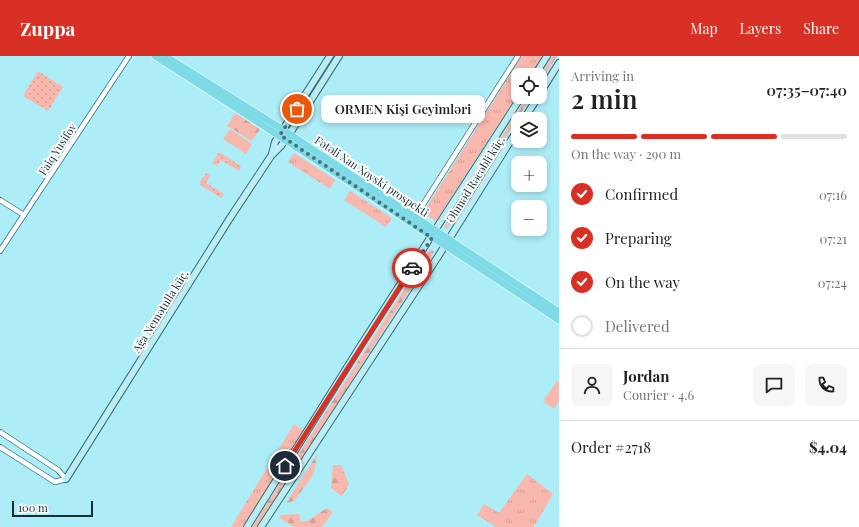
<!DOCTYPE html>
<html lang="en">
<head>
<meta charset="utf-8">
<style>
	:root { --surface:#fff; --page:#f6f6f6; --text:#222; --muted:#767676; --line:#e0e0e0; --accent:#d93025 }
	body { margin:0; font-family:"Playfair Display",serif; background:var(--page); color:var(--text); height:100vh; display:flex; flex-direction:column; font-size:15px; white-space:nowrap }
	* { box-sizing:border-box; margin:0 }
	p { font-size:13px; color:var(--muted) }
	.icon { flex:none; width:22px; height:22px; fill:none; stroke:currentColor; stroke-width:2; stroke-linecap:round; stroke-linejoin:round }
	.map { position:relative; flex:1; overflow:hidden }
	.side { display:flex; flex-direction:column; background:var(--surface); width:300px }
	.side>* { flex:none }
	.fabs { position:absolute; left:511px; top:12px; display:grid; gap:8px }
	.fabs a { display:grid; place-items:center; width:36px; height:36px; border-radius:8px; background:var(--surface); box-shadow:0 2px 6px #0003; font-size:20px }
	.scale { position:absolute; left:12px; bottom:10px; width:81px; box-sizing:border-box; padding-left:4px; border:2px solid #163034; border-top:0; font-size:11px; line-height:14px; white-space:nowrap; color:#163034; -webkit-text-stroke:3px #fff; paint-order:stroke }
	.pin { position:absolute; display:grid; place-items:center; width:34px; height:34px; color:#fff; margin:-17px; border:2px solid #fff; border-radius:50%; box-shadow:0 1px 4px #0007 }
	.courier { position:absolute; display:grid; place-items:center; width:40px; height:40px; margin:-20px; border:3px solid #d93025; border-radius:50%; background:#fff; color:#222; box-shadow:0 1px 5px #0007 }
	.bubble { position:absolute; height:28px; border-radius:8px; background:var(--surface); box-shadow:0 2px 6px #0003; font-size:13px; font-weight:600; line-height:28px; text-align:center }
	.head em { font-style:normal; font-weight:600 }
	.head div { display:flex; flex-direction:column-reverse }
	.head { display:flex; align-items:center; justify-content:space-between; height:68px; padding:0 12px }
	h1 { font-size:26px; font-weight:600; line-height:30px }
	.bar { display:grid; grid-template-columns:repeat(4,1fr); gap:6px 4px; align-content:center; height:48px; padding:0 12px }
	.bar i { height:5px; border-radius:3px; background:var(--line) }
	.bar .selected { background:var(--accent) }
	.bar p { grid-column:span 4 }
	.line { display:flex; align-items:center; gap:10px; padding:0 12px; border-top:1px solid var(--line) }
	.line div { flex:1 }
	.round { display:grid; place-items:center; flex:none; width:42px; height:42px; border-radius:8px; background:var(--page) }
	ol { padding:0 12px; list-style:none }
	li { display:flex; align-items:center; gap:12px; height:44px }
	li p { margin-inline-start:auto }
	li .icon { padding:4px; border-radius:50%; background:var(--accent); color:#fff; stroke-width:4 }
	li:last-child { color:var(--muted) }
	li i { width:22px; height:22px; border:2px solid var(--line); border-radius:50% }
	header { display:flex; align-items:center; gap:24px; box-sizing:border-box; height:56px; padding:0 20px; background:var(--accent); color:#fff }
	header strong { font-size:19px }
	nav { display:flex; gap:22px; margin-inline-start:auto; font-size:14px }
	main { display:flex; flex:1; min-height:0 }
	.map>svg:first-child { display:block }
</style>
</head>
<body>
<header>
<strong>Zuppa</strong>
<nav><a>Map</a><a>Layers</a><a>Share</a></nav>
</header>
<main>
<div class="map">
<svg width="559" height="471" viewBox="0 0 559 471">
	<defs>
		<pattern id="grass-dots" width="8" height="8" patternUnits="userSpaceOnUse"><rect width="8" height="8" fill="#f9b8ad"/><path d="M2 2h.1M6 6h.1" fill="none" stroke="#d59e95" stroke-width="1.8" stroke-linecap="round"/></pattern>
		<pattern id="forest-firs" width="22" height="20" patternUnits="userSpaceOnUse"><rect width="22" height="20" fill="#f9b8ad"/><path d="M5 1l3.5 6h-7zM16 11l3.5 6h-7z" fill="#d59e95"/></pattern>
		<pattern id="park-tufts" width="24" height="20" patternUnits="userSpaceOnUse"><rect width="24" height="20" fill="#f9b8ad"/><path d="M3 7l-1-3M5 7V3M7 7l1-3M15 17l-1-3M17 17v-4M19 17l1-3" fill="none" stroke="#d59e95"/></pattern>
	</defs>
	<rect width="100%" height="100%" fill="#adedf8"/>
	<g fill="url(#grass-dots)">
		<path d="M38 15 63 31 48 55 23 40Z"/>
		<path d="M219 96 241 110 239 115 221 104 217 110 212 107Z"/>
		<path d="M206 117 210 119 206 127 224 138 221 142 199 128Z"/>
	</g>
	<g fill="url(#forest-firs)">
		<path d="M553 0H557L540 27V20Z"/>
		<path d="M527 41H531L447 173 444 171Z"/>
		<path d="M235 57 260 73 252 85 227 70Z"/>
		<path d="M430 193 434 196 258 471H252Z"/>
		<path d="M318 397 313 419 294 445 286 447Z"/>
		<path d="M333 409H341L349 428 342 440 331 432Z"/>
		<path d="M327 452 333 456 322 471H294L279 462 281 459 299 458 301 466 307 465Z"/>
	</g>
	<g fill="url(#park-tufts)">
		<path d="M522 0H543L531 19H518V38L436 165 423 157Z"/>
		<path d="M294 97 335 124 330 133 288 106Z"/>
		<path d="M350 135 392 162 386 171 344 144Z"/>
		<path d="M294 368 304 375 243 471H231Z"/>
		<path d="M527 418 553 438 534 471H496L477 459 484 448 499 457Z"/>
	</g>
	<g fill="#f9b8ad">
		<path d="M230 73 252 88 246 98 223 83Z"/>
		<path d="M557 325 559 326V345L554 353 543 345Z"/>
	</g>
	<g fill="none" stroke-linecap="round" stroke-linejoin="round">
		<defs>
			<g id="street">
				<path d="M0 144 24 159"/>
				<path d="M415 161 518 0"/>
				<path d="M0 195 129 0"/>
				<path d="M0 376 58 414 66 423 55 426 0 391"/>
			</g>
			<g id="secondary">
				<path d="M535 19 547 0"/>
				<path d="M540 37 559 7"/>
				<path d="M524 63 538 41"/>
				<path d="M272 98 275 86 330 0"/>
				<path d="M66 423 230 162 271 100 281 90 292 74 339 0"/>
				<path d="M247 471 361 289 521 41"/>
				<path d="M261 471 439 199 518 73"/>
			</g>
			<g id="primary">
				<path d="M155 0C291 86 424 176 559 264"/>
				<path d="M165 0 277 70 559 256"/>
			</g>
		</defs>
		<use href="#street" stroke="#31707a" stroke-width="6"/>
		<use href="#secondary" stroke="#31707a" stroke-width="8"/>
		<use href="#primary" stroke="#fff" stroke-width="8"/>
		<use href="#street" stroke="#fff" stroke-width="4.5"/>
		<use href="#secondary" stroke="#beecf3" stroke-width="6"/>
		<use href="#primary" stroke="#7ddae6" stroke-width="7"/>
	</g>
	<g fill="none" stroke-linecap="round" stroke-linejoin="round">
		<path stroke="#4b7279" stroke-width="4" stroke-dasharray="0 7.2" d="M297 53 280 79 432 182 412 212"/>
		<path stroke="#d93025" stroke-width="5" d="M285 410 412 212"/>
	</g>
	<g text-anchor="middle" dominant-baseline="central" stroke-width="4" stroke-linejoin="round" paint-order="stroke">
		<g font-size="11" fill="#163034" stroke="#fff">
			<text transform="translate(57 93) rotate(-57)">Faiq Yusifov</text>
			<text transform="translate(372 120) rotate(34)">Fətəli Xan Xoyski prospekti</text>
			<text transform="translate(475 123) rotate(-58)">Əhməd Rəcəbli küç.</text>
			<text transform="translate(160 255) rotate(-58)">Ağa Nemətulla küç.</text>
		</g>
	</g>
</svg>
<div class="fabs">
<a><svg class="icon" aria-label="locate" viewBox="0 0 24 24"><circle cx="12" cy="12" r="6"/><path d="M12 2v4M12 18v4M2 12h4M18 12h4"/></svg></a>
<a><svg class="icon" aria-label="layers" viewBox="0 0 24 24"><path d="M12 4l9 5-9 5-9-5zM3 14l9 5 9-5"/></svg></a>
<a>+</a>
<a>−</a>
</div>
<div class="scale">100 m</div>
<div class="pin" style="left:297px;top:53px;background:#ea580c"><svg class="icon" aria-label="bag" viewBox="0 0 24 24"><path d="M5 8h14l-1 12H6zM9 8a3 3 0 0 1 6 0"/></svg></div>
<div class="pin" style="left:285px;top:410px;background:#1f2937"><svg class="icon" aria-label="home" viewBox="0 0 24 24"><path d="M3 11l9-7 9 7M6 9v11h12V9"/></svg></div>
<div class="courier" style="left:412px;top:212px"><svg class="icon" aria-label="car" viewBox="0 0 24 24"><path d="M5 17H2v-5l4-1 3-4h7l3 4 3 1v5h-3M9 17h6M6 11h13"/><circle cx="7" cy="17" r="2"/><circle cx="17" cy="17" r="2"/></svg></div>
<div class="bubble" style="left:321px;top:39px;width:164px">ORMEN Kişi Geyimləri</div>
</div>
<section class="side">
<div class="head"><div><h1>2 min</h1><p>Arriving in</p></div><em>07:35–07:40</em></div>
<div class="bar"><i class="selected"></i><i class="selected"></i><i class="selected"></i><i></i><p>On the way · 290 m</p></div>
<ol>
<li><svg class="icon" aria-label="check" viewBox="0 0 24 24"><path d="M5 12l5 5 9-10"/></svg>Confirmed<p>07:16</p></li>
<li><svg class="icon" aria-label="check" viewBox="0 0 24 24"><path d="M5 12l5 5 9-10"/></svg>Preparing<p>07:21</p></li>
<li><svg class="icon" aria-label="check" viewBox="0 0 24 24"><path d="M5 12l5 5 9-10"/></svg>On the way<p>07:24</p></li>
<li><i></i>Delivered</li>
</ol>
<div class="line" style="height:72px"><a class="round"><svg class="icon" aria-label="person" viewBox="0 0 24 24"><circle cx="12" cy="8" r="4"/><path d="M4 21q1-7 8-7t8 7"/></svg></a><div><b>Jordan</b><p>Courier · 4.6</p></div><a class="round"><svg class="icon" aria-label="chat" viewBox="0 0 24 24"><path d="M4 5h16v11H9l-5 4z"/></svg></a><a class="round"><svg class="icon" aria-label="phone" viewBox="0 0 24 24"><path d="M5 4h4l2 5-3 2q2 4 5 5l2-3 5 2v4C11 20 4 13 5 4z"/></svg></a></div>
<div class="line" style="height:52px"><div>Order #2718</div><b>$4.04</b></div>
</section>
</main>
</body>
</html>
